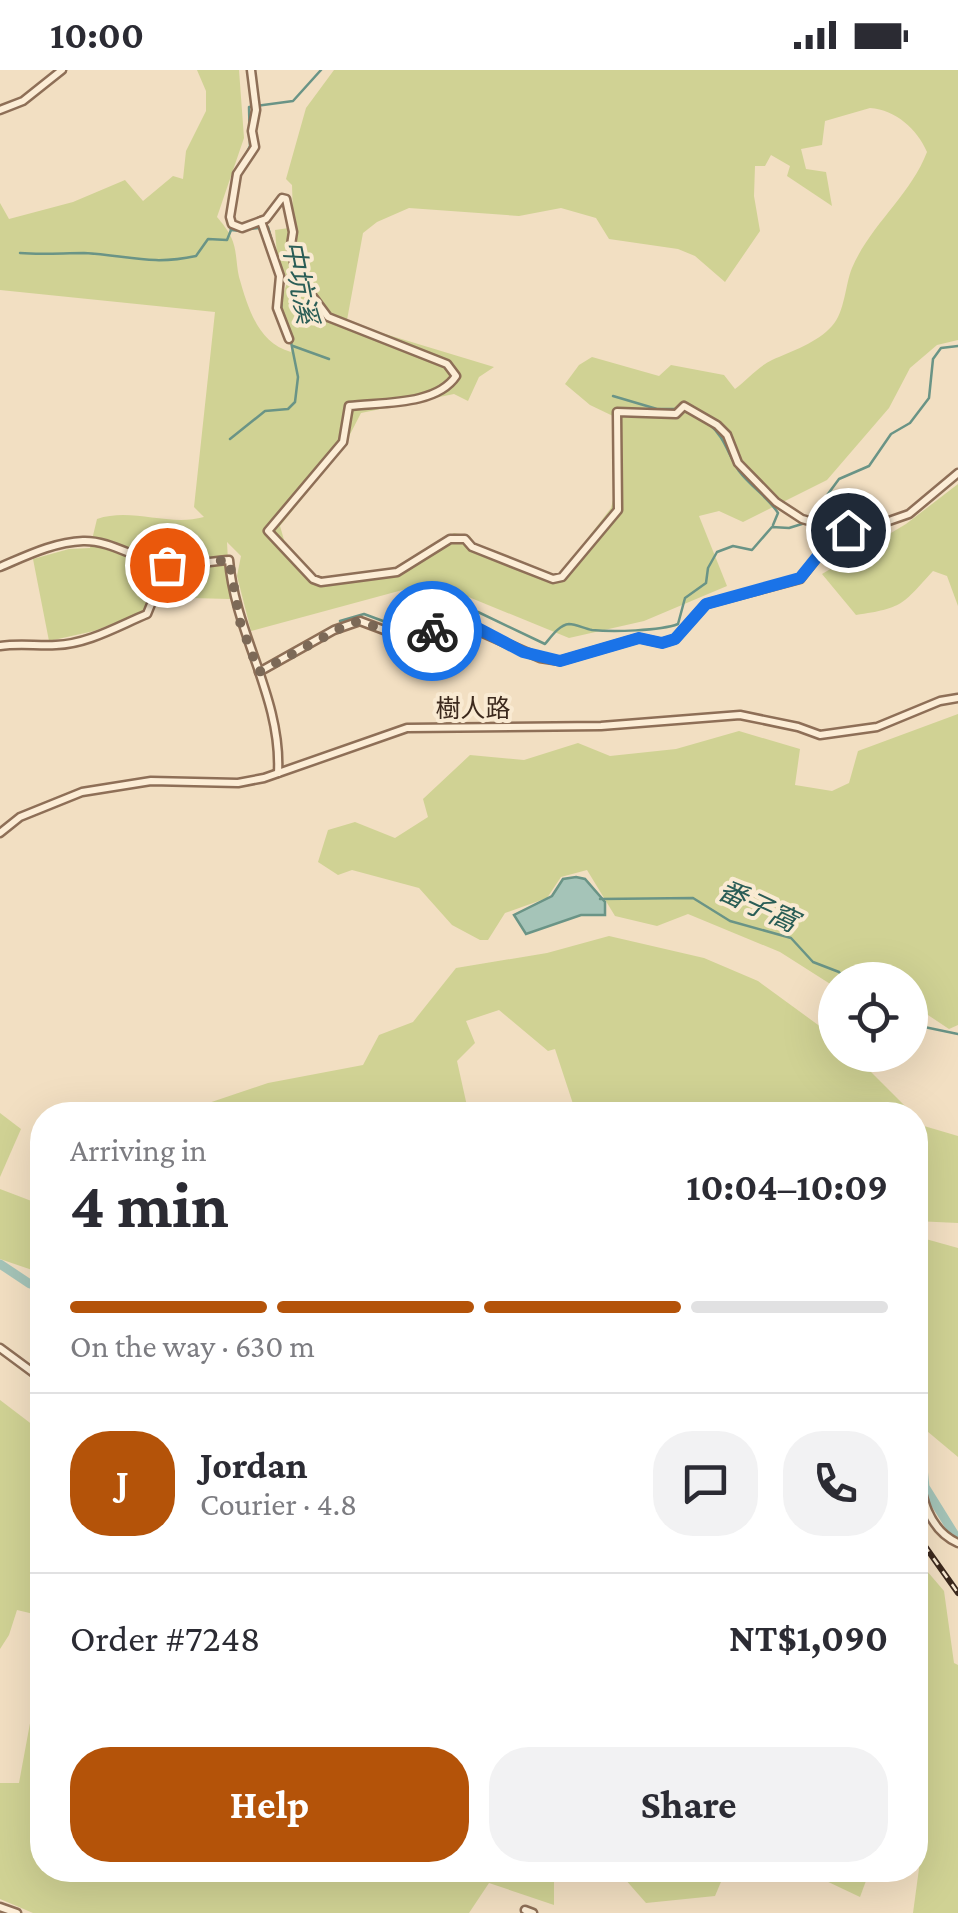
<!DOCTYPE html>
<html lang="en">
<head>
<meta charset="utf-8">
<style>
	:root { --surface:#fff; --page:#f2f2f3; --text:#2b2b33; --muted:#7c7c81; --line:#e1e1e2; --accent:#b45309 }
	body { margin:0; font-family:"Crimson Pro","Noto Sans TC",serif; background:var(--page); color:var(--text); height:100vh; display:flex; flex-direction:column; font-size:38px; white-space:nowrap }
	* { box-sizing:border-box; margin:0 }
	p { font-size:32px; color:var(--muted) }
	.icon { flex:none; width:55px; height:55px; fill:none; stroke:currentColor; stroke-width:2; stroke-linecap:round; stroke-linejoin:round }
	.map { position:relative; flex:1; overflow:hidden }
	.side { position:absolute; left:30px; top:1032px; width:898px; height:780px; display:flex; flex-direction:column; background:var(--surface); border-radius:40px; box-shadow:0 10px 40px #0002 }
	.side>* { flex:none }
	.controls { position:absolute; left:818px; top:892px; display:grid; gap:20px }
	.controls a { display:grid; place-items:center; width:110px; height:110px; border-radius:50%; background:var(--surface); box-shadow:0 10px 40px #0002; font-size:50px }
	.pin { position:absolute; display:grid; place-items:center; width:85px; height:85px; color:#fff; margin:-42px; border:5px solid #fff; border-radius:50%; box-shadow:0 2px 10px #0007 }
	.courier { position:absolute; display:grid; place-items:center; width:100px; height:100px; margin:-50px; border:8px solid #1a73e8; border-radius:50%; background:#fff; color:#222; box-shadow:0 2px 12px #0007 }
	.head em { font-style:normal; font-weight:700 }
	.head div { display:flex; flex-direction:column-reverse }
	.head { display:flex; align-items:center; justify-content:space-between; height:170px; padding:0 40px }
	h1 { font-size:65px; font-weight:700; line-height:75px }
	.bar { display:grid; grid-template-columns:repeat(4,1fr); gap:15px 10px; align-content:center; height:120px; padding:0 40px }
	.bar i { height:12px; border-radius:8px; background:var(--line) }
	.bar .active { background:var(--accent) }
	.bar p { grid-column:span 4 }
	.line { display:flex; align-items:center; gap:25px; padding:0 40px; border-top:2px solid var(--line) }
	.line div { flex:1 }
	.round { display:grid; place-items:center; flex:none; width:105px; height:105px; border-radius:40px; background:var(--page) }
	.action { display:flex; gap:20px; margin-top:auto; padding:20px 40px }
	.action a { flex:1; height:115px; border-radius:40px; background:var(--accent); color:#fff; font-size:40px; font-weight:700; line-height:115px; text-align:center }
	.action a+a { background:var(--page); color:var(--text) }
	.status { display:flex; justify-content:space-between; align-items:center; height:70px; padding:0 50px; background:var(--surface); direction:ltr }
	.status svg { height:28px; fill:currentColor }
	.map>svg:first-child { display:block }
</style>
</head>
<body>
<div class="status"><b>10:00</b><svg viewBox="0 0 49 12"><path d="M0 12V9h3v3zM5 12V6h3v6zM10 12V3h3v9zM15 12V0h3v12zM26 1h20v11H26zM47 4h2v5h-2z"/></svg></div>
<div class="map">
<svg width="958" height="1843" viewBox="0 0 958 1843">
	<rect width="100%" height="100%" fill="#f2dfc2"/>
	<g fill="#d0d294" fill-rule="evenodd">
		<path d="M197 0H239L244 68 217 147C222 153 228 160 231 167 237 179 236 194 239 207 248 238 258 273 291 282 295 253 271 249 288 211L277 185 275 160 289 158 293 146 292 115 286 109 306 38 334 0H958V270L937 275 910 298 889 338 827 410 743 452 719 441 699 446 727 516 644 551 569 568 432 512 251 561 237 506 241 486 227 472 230 529 152 527 143 542 94 561 49 571 33 489 69 479 90 478 97 449C132 437 168 457 204 447L194 437 215 242 0 220V133L9 149 73 132 125 110 143 131 173 106 183 109 186 81 206 41V21ZM870 38C896 40 917 59 927 82 910 126 871 154 852 198 845 215 845 242 832 256 817 273 792 281 772 290 759 296 747 310 735 319L724 305 671 295 659 306 592 287 579 295 565 314 590 335 613 346 614 426 611 438 560 504 555 505 474 473 470 466 454 463 397 498 325 508 317 507 284 470 280 456 343 378 361 343 454 324 468 331 479 307 494 297 352 254 347 250 363 163 377 152 409 138 519 146 561 138 596 148 609 169 678 179 695 186 725 212 760 161 754 126 755 96H765L771 85 790 96 787 106 832 136 826 102 806 99 801 79 822 75 825 51Z"/>
		<path d="M958 414V536L947 506 933 501C902 535 903 538 856 545L822 504 906 454Z"/>
		<path d="M958 644V955L949 959 910 933V910H835V917L780 882 688 844 657 856 615 846 587 800 561 807 547 828 505 843 488 870H480L452 855 419 818 352 800 338 805 318 792 328 760 355 752 395 768 428 747 423 729 470 685 524 690 578 673 610 686 676 679 739 661 800 679 795 715 832 721 849 713 858 681Z"/>
		<path d="M609 866 704 888 758 911 825 960 835 968V985H854L914 1045 576 1043 555 979 548 981 499 940 466 951 475 973 457 991 469 1045H173L268 1013 363 995 379 965 413 952 456 898 547 883Z"/>
		<path d="M0 1043 21 1059 0 1107Z"/>
		<path d="M915 1046 924 1056 958 1066V1153L915 1151Z"/>
		<path d="M0 1119 42 1135V1199L38 1202 0 1189Z"/>
		<path d="M915 1166 958 1178V1387L915 1351Z"/>
		<path d="M0 1330 42 1362V1546L17 1540 9 1565 0 1579Z"/>
		<path d="M915 1487 944 1521 954 1593 958 1595V1843H913L923 1769 915 1752Z"/>
		<path d="M42 1588V1800H544L554 1809V1835L489 1813 469 1843H33L0 1829V1713H19Z"/>
		<path d="M617 1800H726L715 1826 646 1833Z"/>
		<path d="M803 1800H870L860 1827Z"/>
	</g>
	<path fill="#a5c4b8" stroke="#6a9486" stroke-width="2.5" d="M576 807 585 809 605 832V845H581L526 864 514 845 552 826 563 809Z"/>
	<g fill="none" stroke-linecap="round" stroke-linejoin="round">
		<g stroke="#6a9486" stroke-width="2.5">
			<path d="M243 90 250 76 249 37 293 31 321 0"/>
			<path d="M229 132 234 106"/>
			<path d="M228 150 231 160 241 161"/>
			<path d="M249 159 268 157 278 192"/>
			<path d="M20 183C42 185 63 183 84 183 127 185 150 196 196 186L208 169 227 170 231 160"/>
			<path d="M281 241 283 209"/>
			<path d="M293 276 329 289"/>
			<path d="M613 326 657 339H679L694 345"/>
			<path d="M709 354C725 367 728 385 739 401 751 417 768 427 778 443L773 455"/>
			<path d="M230 369 265 341 288 339 295 332 298 307 291 272"/>
			<path d="M811 447 839 409 869 396 891 364 910 353 929 328 933 289 941 278 958 276"/>
			<path d="M340 551 364 544 402 558 478 542 545 574C551 567 559 555 569 554 576 554 585 559 592 560 612 562 660 561 678 554L685 528 706 513 708 498 717 482 733 476 752 480 772 457 789 458 805 453"/>
			<path d="M600 829 693 828 730 851 791 868 813 892 839 902 846 910"/>
			<path d="M910 954 958 964"/>
		</g>
		<g stroke="#a5c4b8" stroke-width="9">
			<path d="M0 1194 30 1214 42 1217"/>
			<path d="M915 1365 920 1369 925 1417 958 1470"/>
		</g>
		<defs>
			<g id="minor">
				<path d="M251 0 256 40 252 61 255 77 237 104 230 147 232 154 242 158 266 149 282 128 286 129 293 162 291 175 296 204 328 247 447 294 456 306C436 336 381 332 349 336L343 372 268 461 313 509 321 512 397 502 450 469H465L472 477 553 509 562 507 618 440 617 342 676 344 684 336 717 355 727 365 738 393 776 432 802 449 827 456 834 465"/>
				<path d="M0 40 23 31 62 0"/>
				<path d="M261 151 280 206 277 238 289 269"/>
				<path d="M0 497C26 486 54 472 83 471 112 470 137 491 166 494 186 497 209 491 229 490 235 564 282 628 278 703"/>
				<path d="M0 576C19 573 37 576 56 575 88 574 118 556 147 544L167 495"/>
				<path d="M259 602 334 560 360 551 400 566 460 553 540 588 560 591 639 568 662 573 675 569 706 534 800 509 837 462 863 460 909 444 958 403"/>
				<path d="M0 763 20 747 82 722 151 711 238 713 264 708 407 658 601 656 740 645 798 657 820 665 877 657 940 631 958 628"/>
				<path d="M0 1278 42 1309"/>
				<path d="M915 1386C921 1419 924 1458 958 1473"/>
				<path d="M0 1837 17 1843"/>
				<path d="M525 1840 533 1843"/>
			</g>
		</defs>
		<use href="#minor" stroke="#8e6f57" stroke-width="11"/>
		<use href="#minor" stroke="#fcedd6" stroke-width="6"/>
		<defs>
			<path id="rail" d="M915 1462 958 1523"/>
		</defs>
		<use href="#rail" stroke="#3c291d" stroke-width="6"/>
		<use href="#rail" stroke="#f9ead2" stroke-width="2.5" stroke-dasharray="8" stroke-linecap="butt"/>
	</g>
	<g fill="none" stroke-linecap="round" stroke-linejoin="round">
		<path stroke="#7c6957" stroke-width="10" stroke-dasharray="0 18" d="M167 495 229 490 240 552 259 602 348 554 360 551 400 566 432 561"/>
		<path stroke="#1a73e8" stroke-width="12" d="M432 561 460 552 472 555 523 582 560 591 639 568 662 573 675 569 706 534 800 508 834 466 848 460"/>
	</g>
	<g text-anchor="middle" dominant-baseline="central" stroke-width="8" stroke-linejoin="round" paint-order="stroke">
		<g font-size="25" fill="#3c291d" stroke="#f9ead2">
			<text x="473" y="638">樹人路</text>
		</g>
		<g font-size="28" font-style="italic" fill="#2a5d56" stroke="#f9ead2">
			<text transform="translate(300 212) rotate(79)">中坑溪</text>
			<text transform="translate(758 836) rotate(25)">番子窩</text>
		</g>
	</g>
</svg>
<div class="controls">
<a><svg class="icon" aria-label="locate" viewBox="0 0 24 24"><circle cx="12" cy="12" r="6"/><path d="M12 2v4M12 18v4M2 12h4M18 12h4"/></svg></a>
</div>
<div class="pin" style="left:167px;top:495px;background:#ea580c"><svg class="icon" aria-label="bag" viewBox="0 0 24 24"><path d="M5 8h14l-1 12H6zM9 8a3 3 0 0 1 6 0"/></svg></div>
<div class="pin" style="left:848px;top:460px;background:#1f2937"><svg class="icon" aria-label="home" viewBox="0 0 24 24"><path d="M3 11l9-7 9 7M6 9v11h12V9"/></svg></div>
<div class="courier" style="left:432px;top:561px"><svg class="icon" aria-label="bike" viewBox="0 0 24 24"><circle cx="6" cy="16" r="4"/><circle cx="18" cy="16" r="4"/><path d="M6 16l4-8h5l3 8M10 8l3 8H6M13 5h3"/></svg></div>
<section class="side">
<div class="head"><div><h1>4 min</h1><p>Arriving in</p></div><em>10:04–10:09</em></div>
<div class="bar"><i class="active"></i><i class="active"></i><i class="active"></i><i></i><p>On the way · 630 m</p></div>
<div class="line" style="height:180px"><b class="round" style="background:var(--accent);color:#fff">J</b><div><b>Jordan</b><p>Courier · 4.8</p></div><a class="round"><svg class="icon" aria-label="chat" viewBox="0 0 24 24"><path d="M4 5h16v11H9l-5 4z"/></svg></a><a class="round"><svg class="icon" aria-label="phone" viewBox="0 0 24 24"><path d="M5 4h4l2 5-3 2q2 4 5 5l2-3 5 2v4C11 20 4 13 5 4z"/></svg></a></div>
<div class="line" style="height:130px"><div>Order #7248</div><b>NT$1,090</b></div>
<div class="action"><a>Help</a><a>Share</a></div>
</section>
</div>
</body>
</html>
